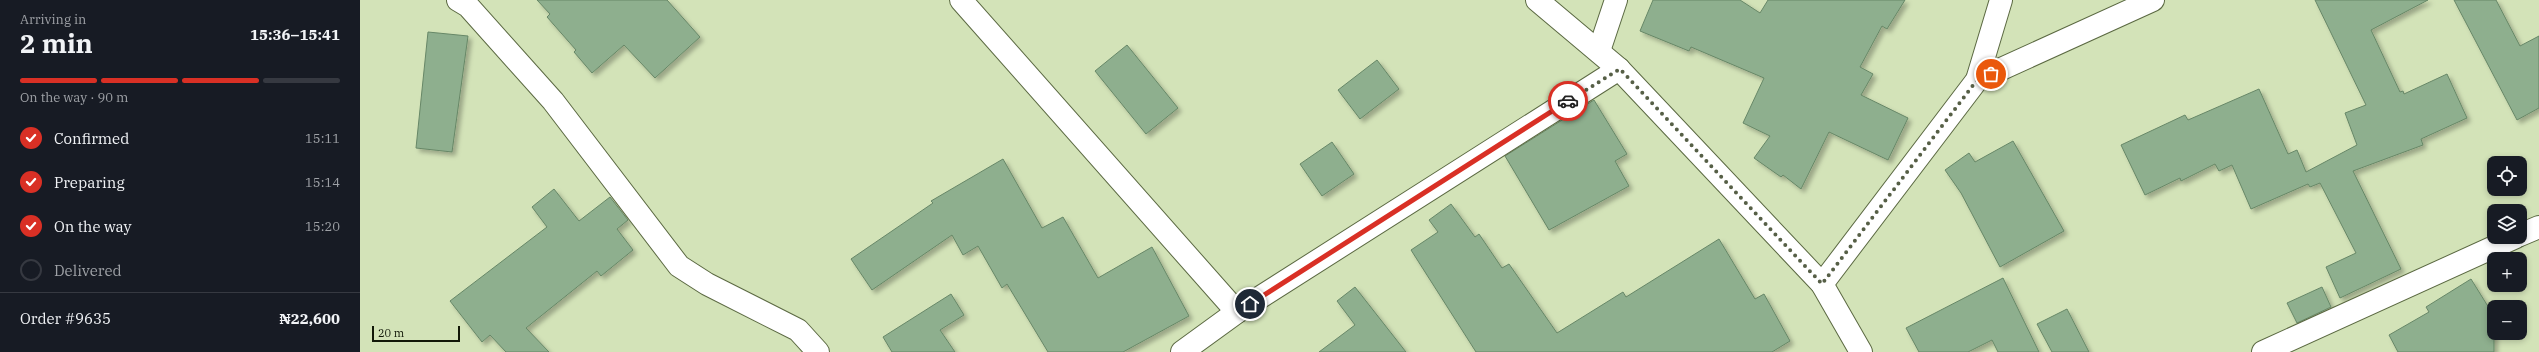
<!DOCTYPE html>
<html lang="en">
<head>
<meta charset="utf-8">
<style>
	:root { --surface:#171b24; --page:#242831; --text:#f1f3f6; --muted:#9ea1a6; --line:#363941; --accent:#d93025 }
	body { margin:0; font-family:"IBM Plex Serif",serif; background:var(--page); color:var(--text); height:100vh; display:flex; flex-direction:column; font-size:15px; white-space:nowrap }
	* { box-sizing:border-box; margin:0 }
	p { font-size:13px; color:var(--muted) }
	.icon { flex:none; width:22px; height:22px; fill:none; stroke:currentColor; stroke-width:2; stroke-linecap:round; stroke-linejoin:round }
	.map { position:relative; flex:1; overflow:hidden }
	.sheet { display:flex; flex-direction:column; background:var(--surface); width:360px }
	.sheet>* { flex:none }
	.fabs { position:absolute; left:2127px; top:156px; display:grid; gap:8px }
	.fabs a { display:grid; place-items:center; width:40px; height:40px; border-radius:8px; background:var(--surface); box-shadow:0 2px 6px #0003; font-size:20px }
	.scale { position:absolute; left:12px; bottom:10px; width:88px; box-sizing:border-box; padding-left:4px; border:2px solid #121808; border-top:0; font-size:11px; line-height:14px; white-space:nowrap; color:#121808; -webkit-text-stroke:3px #d3e3b8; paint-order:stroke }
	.pin { position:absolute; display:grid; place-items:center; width:34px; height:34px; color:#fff; margin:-17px; border:2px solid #fff; border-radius:50%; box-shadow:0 1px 4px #0007 }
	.courier { position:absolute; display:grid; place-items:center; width:40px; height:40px; margin:-20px; border:3px solid #d93025; border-radius:50%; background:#fff; color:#222; box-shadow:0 1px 5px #0007 }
	.head em { font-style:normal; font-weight:700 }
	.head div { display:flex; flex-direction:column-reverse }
	.head { display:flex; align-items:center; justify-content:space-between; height:68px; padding:0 20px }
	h1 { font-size:26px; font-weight:700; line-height:30px }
	.bar { display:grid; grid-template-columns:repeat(4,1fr); gap:6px 4px; align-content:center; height:48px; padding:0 20px }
	.bar i { height:5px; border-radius:3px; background:var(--line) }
	.bar .current { background:var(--accent) }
	.bar p { grid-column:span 4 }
	.line { display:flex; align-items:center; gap:10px; padding:0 20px; border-top:1px solid var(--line) }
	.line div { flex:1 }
	ol { padding:0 20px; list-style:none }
	li { display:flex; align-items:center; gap:12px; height:44px }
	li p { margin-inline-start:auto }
	li .icon { padding:4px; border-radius:50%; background:var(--accent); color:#fff; stroke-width:4 }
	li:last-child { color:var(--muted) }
	li i { width:22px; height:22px; border:2px solid var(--line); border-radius:50% }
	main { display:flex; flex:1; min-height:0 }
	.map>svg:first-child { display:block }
</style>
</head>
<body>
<main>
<section class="sheet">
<div class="head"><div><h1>2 min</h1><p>Arriving in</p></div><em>15:36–15:41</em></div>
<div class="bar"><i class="current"></i><i class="current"></i><i class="current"></i><i></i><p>On the way · 90 m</p></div>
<ol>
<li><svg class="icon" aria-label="check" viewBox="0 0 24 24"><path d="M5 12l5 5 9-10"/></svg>Confirmed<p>15:11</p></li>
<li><svg class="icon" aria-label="check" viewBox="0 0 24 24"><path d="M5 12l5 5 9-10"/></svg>Preparing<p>15:14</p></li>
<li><svg class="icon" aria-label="check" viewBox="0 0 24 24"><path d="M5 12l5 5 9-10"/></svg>On the way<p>15:20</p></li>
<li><i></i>Delivered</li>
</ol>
<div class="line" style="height:52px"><div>Order #9635</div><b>₦22,600</b></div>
</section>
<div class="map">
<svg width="2179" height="352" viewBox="0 0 2179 352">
	<defs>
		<filter id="shadow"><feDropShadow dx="3.5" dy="3.5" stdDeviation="2" flood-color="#0004"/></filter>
	</defs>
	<rect width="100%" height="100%" fill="#d3e3b8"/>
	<g fill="#8eaf8e" stroke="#678767" filter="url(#shadow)">
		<path d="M177 0H307L340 37 295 78 264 45 232 73 214 52 216 50 187 17 190 14Z"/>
		<path d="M1293 0H1380L1400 13 1408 0H1545L1527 29 1522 26 1500 67 1513 74 1501 95 1548 118 1528 160 1469 132 1441 189 1423 175 1421 177 1394 158 1410 136 1383 123 1404 78 1331 47 1329 51 1280 31Z"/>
		<path d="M1955 0H2068L2011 30 2040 92 2043 91 2044 94 2087 74 2107 118 2061 139 2063 145 1993 171 2041 269 1980 298 1966 267 1996 253 1960 183 1950 187 1948 184 1891 209 1872 165 1859 171 1855 164 1821 181 1820 178 1785 195 1761 145 1825 115 1828 120 1899 89 1928 154 1937 150 1946 172 1997 145 1985 113 2006 105Z"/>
		<path d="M2094 0H2136L2160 46 2179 36V108L2157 120Z"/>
		<path d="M68 32 108 36 92 152 56 148Z"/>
		<path d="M767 45 818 108 786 134 735 71Z"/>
		<path d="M1017 60 1039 89 1000 119 978 90Z"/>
		<path d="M1234 100 1267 154 1255 161 1269 186 1189 230 1145 156Z"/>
		<path d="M1653 141 1704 231 1640 267 1601 193 1585 170 1609 153 1615 162Z"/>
		<path d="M972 142 994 174 962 196 940 164Z"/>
		<path d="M643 159 682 228 703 217 738 278 792 247 829 316 763 352H688L647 284 642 288 618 246 603 255 592 235 512 290 491 259 573 203 571 201Z"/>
		<path d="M194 189 219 221 250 197 268 220 257 229 273 250 241 276 237 271 166 328 189 352H146L130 335 122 342 90 301 187 227 172 207Z"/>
		<path d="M1091 204 1115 237 1119 234 1142 268 1149 264 1197 333 1263 292 1266 297 1359 239 1395 299 1404 294 1430 341 1412 352H1116L1051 250 1078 232 1069 220Z"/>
		<path d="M1643 278 1679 352H1638L1632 340 1608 352H1559L1546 328Z"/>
		<path d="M2111 279 2134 316V352H2038L2029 335 2069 312 2066 307Z"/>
		<path d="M995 287 1046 352H959L995 325 977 301Z"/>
		<path d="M1962 287 1971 307 1937 323 1927 303Z"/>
		<path d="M591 294 604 315 580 330 595 352H532L523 337Z"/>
		<path d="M1707 309 1729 352H1692L1677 324Z"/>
	</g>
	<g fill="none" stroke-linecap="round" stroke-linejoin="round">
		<defs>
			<g id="street">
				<path d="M98 0 108 6 193 101 319 266 347 284 438 330 458 352"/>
				<path d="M601 0 877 312"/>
				<path d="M1177 0 1259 69 1462 284 1501 352"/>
				<path d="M1239 51 1256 0"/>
				<path d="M1617 80 1793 0"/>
				<path d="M2160 235 2179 227"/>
				<path d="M1462 284 1617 80 1641 0"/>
				<path d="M822 352 877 312 1259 69"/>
				<path d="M1903 352 2156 237"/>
			</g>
		</defs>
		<use href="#street" stroke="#5b6942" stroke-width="24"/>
		<use href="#street" stroke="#fff" stroke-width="22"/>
	</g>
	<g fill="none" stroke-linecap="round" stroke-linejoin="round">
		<path stroke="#565f46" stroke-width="4" stroke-dasharray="0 7.2" d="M1208 101 1260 69 1462 284 1617 80 1631 74"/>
		<path stroke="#d93025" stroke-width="5" d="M890 304 1208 101"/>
	</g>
</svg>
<div class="fabs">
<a><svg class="icon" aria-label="locate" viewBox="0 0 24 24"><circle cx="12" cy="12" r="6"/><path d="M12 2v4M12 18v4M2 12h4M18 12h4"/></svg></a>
<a><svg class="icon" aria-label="layers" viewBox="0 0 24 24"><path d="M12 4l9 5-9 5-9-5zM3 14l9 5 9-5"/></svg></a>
<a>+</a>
<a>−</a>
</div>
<div class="scale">20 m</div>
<div class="pin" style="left:1631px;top:74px;background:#ea580c"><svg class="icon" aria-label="bag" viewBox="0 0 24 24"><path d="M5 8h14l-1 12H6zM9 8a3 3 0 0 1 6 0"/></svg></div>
<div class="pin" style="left:890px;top:304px;background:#1f2937"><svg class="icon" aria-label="home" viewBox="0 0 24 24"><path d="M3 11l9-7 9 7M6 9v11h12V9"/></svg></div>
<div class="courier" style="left:1208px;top:101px"><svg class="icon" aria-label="car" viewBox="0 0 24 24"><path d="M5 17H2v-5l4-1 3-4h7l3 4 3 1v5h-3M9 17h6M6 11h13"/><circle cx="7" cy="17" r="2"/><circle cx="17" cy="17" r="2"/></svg></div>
</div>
</main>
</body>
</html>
